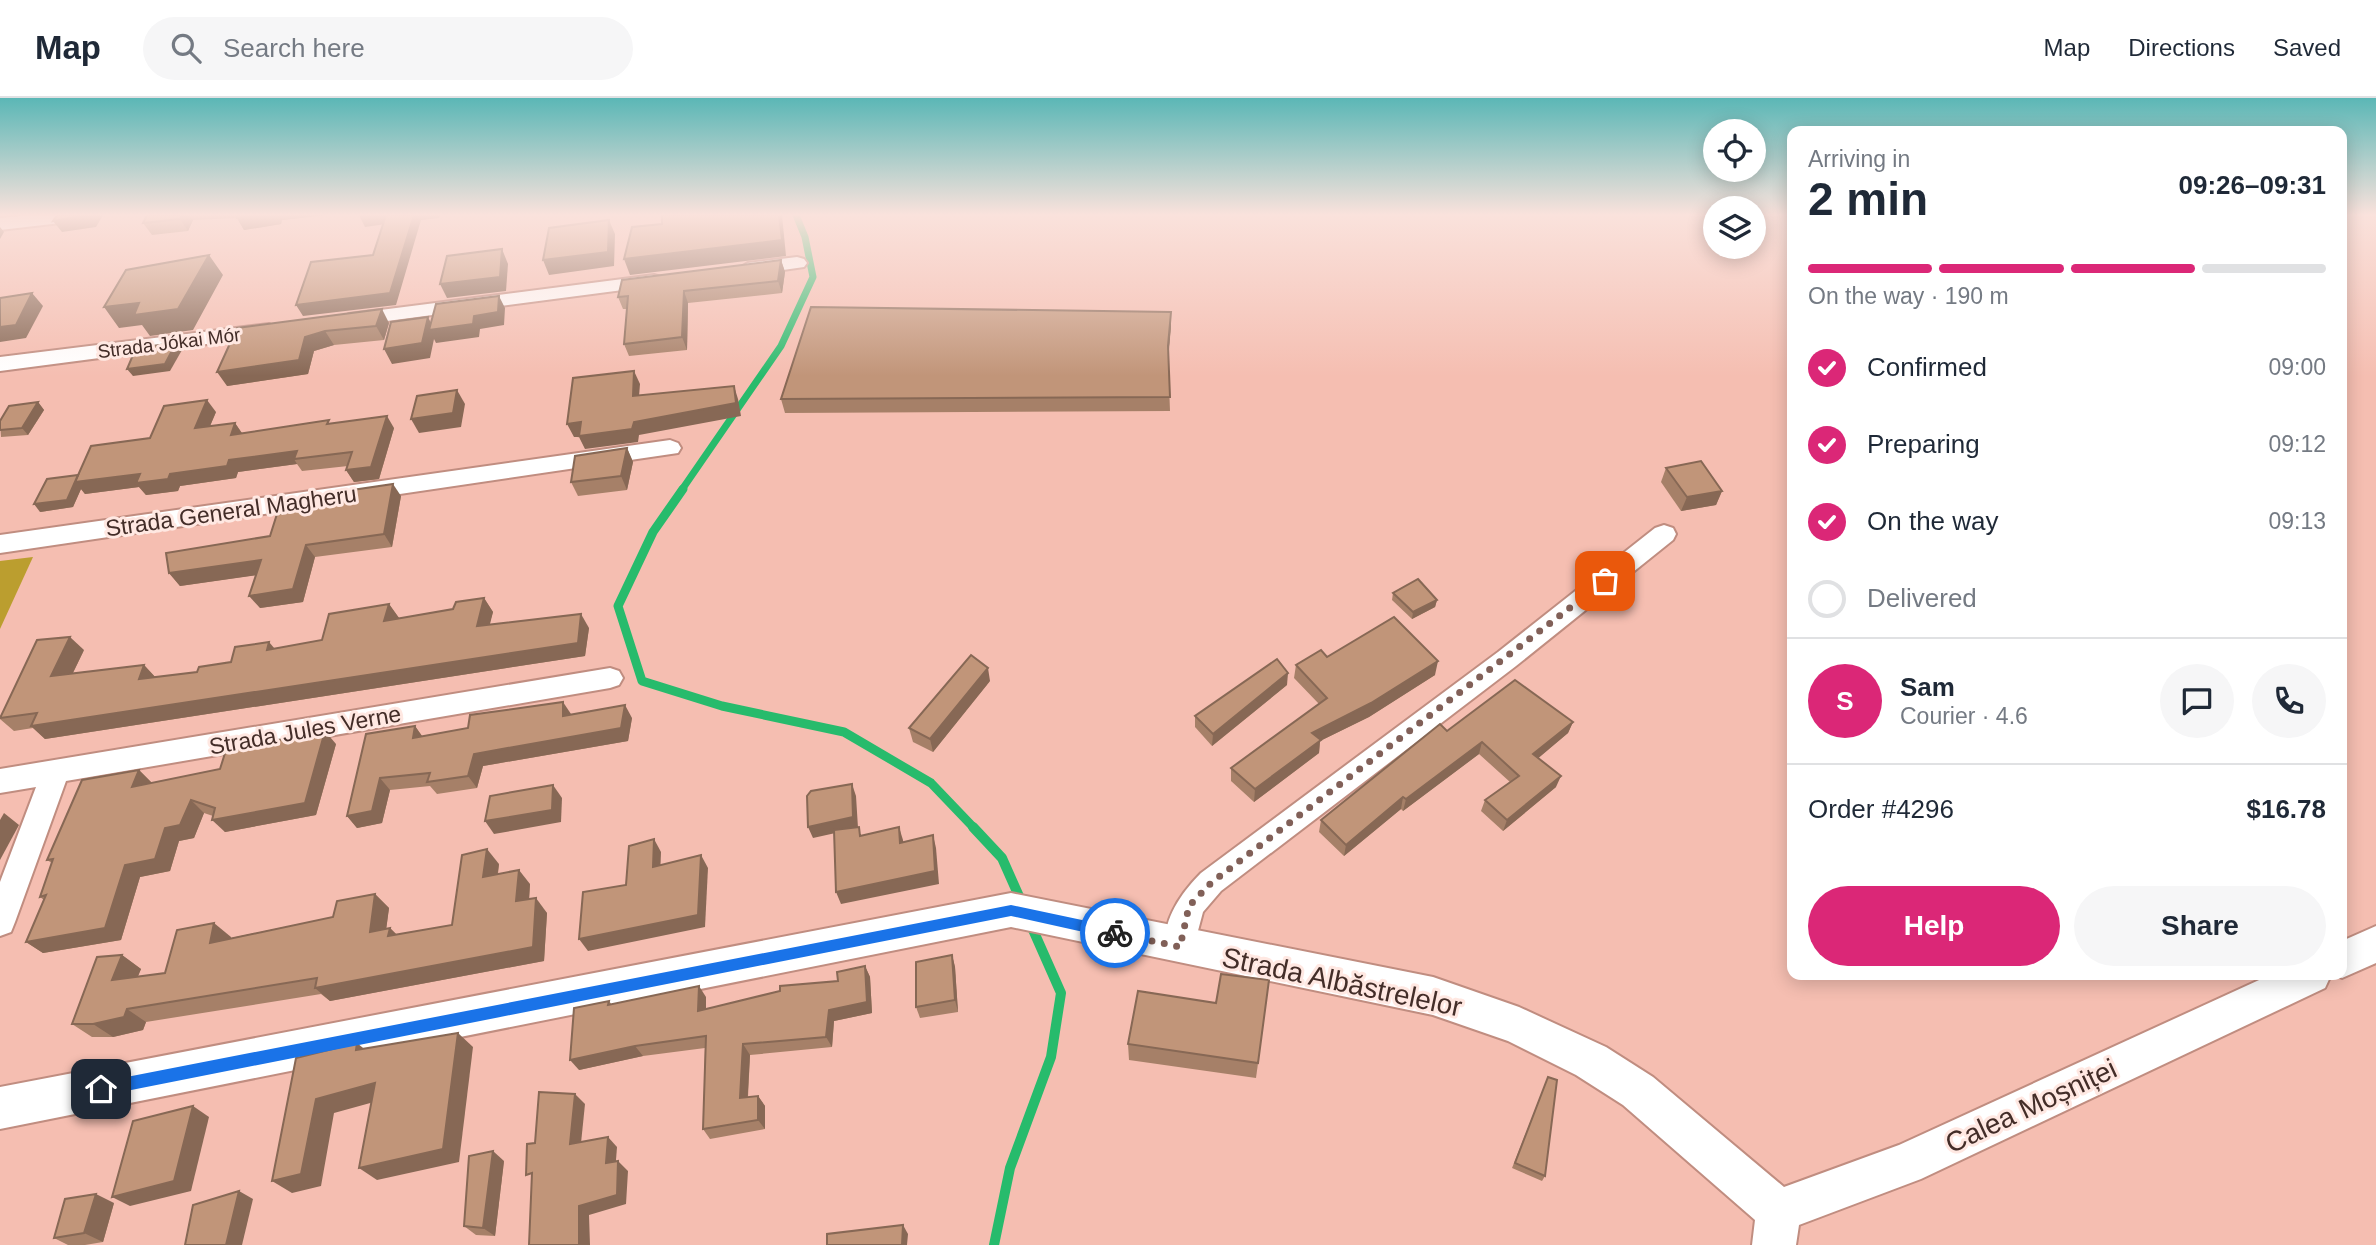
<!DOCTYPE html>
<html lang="en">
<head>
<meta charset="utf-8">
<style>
	:root { --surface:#fff; --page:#f6f6f7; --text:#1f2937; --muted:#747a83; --line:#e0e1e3; --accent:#db2777 }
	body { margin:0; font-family:Helvetica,sans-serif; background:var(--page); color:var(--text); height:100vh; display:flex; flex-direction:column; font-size:26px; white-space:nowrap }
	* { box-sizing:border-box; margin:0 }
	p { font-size:23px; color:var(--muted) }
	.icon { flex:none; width:38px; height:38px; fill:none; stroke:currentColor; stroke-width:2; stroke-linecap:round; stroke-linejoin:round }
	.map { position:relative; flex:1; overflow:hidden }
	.drawer { position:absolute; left:1787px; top:28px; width:560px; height:854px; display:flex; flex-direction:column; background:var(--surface); border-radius:14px; box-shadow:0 4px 18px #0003 }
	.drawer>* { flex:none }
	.fabs { position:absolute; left:1703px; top:21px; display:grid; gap:14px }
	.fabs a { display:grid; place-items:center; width:63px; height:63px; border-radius:50%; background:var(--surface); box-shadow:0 4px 18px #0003; font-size:35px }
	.pin { position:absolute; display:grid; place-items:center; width:60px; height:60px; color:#fff; margin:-30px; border-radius:14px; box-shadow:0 4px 10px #0006 }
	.courier { position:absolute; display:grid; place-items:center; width:70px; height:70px; margin:-35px; border:5px solid #1a73e8; border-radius:50%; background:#fff; color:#222; box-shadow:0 2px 9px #0007 }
	.head em { font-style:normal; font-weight:800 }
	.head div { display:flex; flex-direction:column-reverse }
	.head { display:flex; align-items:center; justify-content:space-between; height:119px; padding:0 21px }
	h1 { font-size:46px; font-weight:800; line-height:52px }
	.bar { display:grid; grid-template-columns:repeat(4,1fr); gap:10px 7px; align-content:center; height:84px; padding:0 21px }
	.bar i { height:9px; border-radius:5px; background:var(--line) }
	.bar .selected { background:var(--accent) }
	.bar p { grid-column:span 4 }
	.line { display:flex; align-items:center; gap:18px; padding:0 21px; border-top:2px solid var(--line) }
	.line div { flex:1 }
	.round { display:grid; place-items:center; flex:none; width:74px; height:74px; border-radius:37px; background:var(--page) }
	ol { padding:0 21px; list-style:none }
	li { display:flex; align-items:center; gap:21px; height:77px }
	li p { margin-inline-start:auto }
	li .icon { padding:7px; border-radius:50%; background:var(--accent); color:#fff; stroke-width:4 }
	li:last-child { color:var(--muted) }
	li i { width:38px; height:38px; border:4px solid var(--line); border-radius:50% }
	.primary-button { display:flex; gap:14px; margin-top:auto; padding:14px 21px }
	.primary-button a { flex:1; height:80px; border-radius:42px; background:var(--accent); color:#fff; font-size:28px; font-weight:800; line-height:80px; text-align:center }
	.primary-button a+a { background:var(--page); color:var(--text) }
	header { display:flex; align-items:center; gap:42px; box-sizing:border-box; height:98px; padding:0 35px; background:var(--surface); border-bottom:2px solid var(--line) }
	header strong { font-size:33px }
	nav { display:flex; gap:38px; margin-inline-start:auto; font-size:24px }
	.search { width:490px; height:63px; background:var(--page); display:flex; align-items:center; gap:18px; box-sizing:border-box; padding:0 24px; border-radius:38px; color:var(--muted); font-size:26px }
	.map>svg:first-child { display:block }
</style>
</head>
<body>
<header>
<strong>Map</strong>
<div class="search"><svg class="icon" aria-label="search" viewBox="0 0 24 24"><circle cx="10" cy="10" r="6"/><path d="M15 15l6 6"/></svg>Search here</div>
<nav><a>Map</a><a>Directions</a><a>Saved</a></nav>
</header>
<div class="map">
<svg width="2376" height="1147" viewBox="0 0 2376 1147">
	<rect width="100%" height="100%" fill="#f5beb1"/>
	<path fill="#bb9e2f" d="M33 459 0 531V463Z"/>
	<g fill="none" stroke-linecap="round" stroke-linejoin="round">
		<path stroke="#27bb6c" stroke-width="7" d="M681 393 781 248 813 179 805 139 796 117"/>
		<path stroke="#27bb6c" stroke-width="9" d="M683 391 653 434 618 508 642 583 722 608 844 634 931 685 975 731"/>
		<g stroke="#27bb6c" stroke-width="10">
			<path d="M973 729 1002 760 1022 805"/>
			<path d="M994 1147 1010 1070 1051 959 1061 895 1030 825"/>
		</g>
		<defs>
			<g id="minor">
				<path d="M29 117H87L78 123 0 132V120Z"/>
				<path d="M797 159 804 161 807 165 804 169 748 177 738 171 748 165Z"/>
				<path d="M654 177 661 179 664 183 661 187 349 228 339 222 349 216Z"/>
				<path d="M269 226 279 232 276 237 0 273V259Z"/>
				<path d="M670 342 678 345 681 350 678 355 0 455V437Z"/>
				<path d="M1664 427 1673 430 1676 436 1673 442 1516 568 1221 793 1203 814 1191 859 1180 863 1169 859C1156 829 1181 795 1201 775L1498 554 1655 430Z"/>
				<path d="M610 570 619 573 623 580 619 587 610 590 66 683 15 824 11 834 0 838V784L36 689 0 695V671Z"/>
			</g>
			<g id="tertiary">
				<path d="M1011 795 1433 879 1519 909 1606 949 1653 979 1784 1089 1899 1047 2270 877H2331L2325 890 1921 1081 1799 1127 1796 1147H1752L1755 1122 1623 1007 1576 977 1508 943 1433 917 1011 829 0 1031V989Z"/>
				<path d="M2376 828V865L2342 880 2334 877H2342V843Z"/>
			</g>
		</defs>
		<use href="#minor" stroke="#c08d80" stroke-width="4"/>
		<use href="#tertiary" stroke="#c08d80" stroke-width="4"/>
		<use href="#minor" fill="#fff" fill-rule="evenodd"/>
		<use href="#tertiary" fill="#fff" fill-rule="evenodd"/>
	</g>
	<g fill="#a68068">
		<path d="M147 117H327L282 122 281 126 244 132 237 120 193 122 188 133 152 137 143 125Z"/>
		<path d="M781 162 785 174 782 195 688 205 687 252 629 258 624 246 627 211H623L618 199Z"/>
		<path d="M389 225 384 242 334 247 314 253 308 276 227 288 237 230Z"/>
		<path d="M1171 228 1168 259 1170 313 785 315 781 301Z"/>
		<path d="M38 304 44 312 28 337 1 339 0 323Z"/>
		<path d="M216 314 210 328 235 325 242 335 331 325 394 330 379 381 354 384 346 372 348 368 302 373 297 366 238 374 236 380 180 388 178 393 146 397 139 389 85 396 81 391 73 409 40 414 78 377 150 340Z"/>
		<path d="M627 350 633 364 627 392 578 398 571 384Z"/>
		<path d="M1666 370 1722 393 1716 407 1681 413 1661 384Z"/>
		<path d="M401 398 392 449 315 459 303 504 260 510 256 477 180 488 169 475 270 438Z"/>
		<path d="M1393 495 1437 502 1435 509 1412 521 1392 502Z"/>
		<path d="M484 500 493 514 489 527 589 530 585 558 45 641 33 630 14 633 0 621V618L84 552 73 575 144 567 155 579 197 574 275 551 322 542 389 506 399 520 398 521 453 511Z"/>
		<path d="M1327 559 1435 577 1369 619 1320 643 1319 655 1254 704 1231 683V670L1319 606 1294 580 1296 567Z"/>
		<path d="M990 583 933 654 913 644 909 630Z"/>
		<path d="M1287 587 1212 648 1195 629V618Z"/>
		<path d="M571 616 632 620 628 643 483 668 477 690 437 696 430 688 390 692 382 725 357 730 347 718 415 628 422 638Z"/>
		<path d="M1573 624 1568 635 1538 660 1556 689 1503 733 1481 713 1485 702 1510 684 1479 656 1403 713 1401 711 1344 758 1319 734 1321 722 1447 633Z"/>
		<path d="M336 646 316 717 225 734 213 718 204 715 194 740 179 743 170 773 140 779 121 842 43 855 26 844 44 802 40 799 52 765 47 762 139 672 152 685 220 671Z"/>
		<path d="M499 766 498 776 530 786 529 801 547 815 544 863 330 903 321 896 146 924 143 932 113 939H92L72 926 122 857 141 871 137 879 165 875 231 839V840L333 819 375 796 389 810 386 831 390 830 397 837 452 827Z"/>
		<path d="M952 857 955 869 958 914 920 920 916 909Z"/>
		<path d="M865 868 870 879 872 915 834 923 832 949 750 957 748 999 758 998 765 1008V1031L710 1041 703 1031 705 950 643 958 579 972 609 903 612 907 706 899V911L838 883Z"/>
		<path d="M1267 899 1256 980 1129 962 1128 946 1216 905Z"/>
		<path d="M1548 979 1545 1078 1542 1083 1512 1070Z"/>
		<path d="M504 1063 495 1138 476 1137 464 1128Z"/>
		<path d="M114 1105 103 1144 85 1147H68L54 1140Z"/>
	</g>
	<g fill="#876855">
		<path d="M88 117H103L96 129 62 134 53 123Z"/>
		<path d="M182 117H189L193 122 188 133 180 121Z"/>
		<path d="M256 117H327L282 122 281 126 244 132 237 120Z"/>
		<path d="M359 117H389L393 125 365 129Z"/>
		<path d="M414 117H440L439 120 421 122 396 207 303 218 296 207 390 195Z"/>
		<path d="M779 117H782L786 158 630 177 624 161Z"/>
		<path d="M609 122 615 136 614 168 549 177 543 162Z"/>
		<path d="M0 129 4 134 0 141Z"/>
		<path d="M502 151 508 166 506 193 447 200 440 186Z"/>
		<path d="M209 157 223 177 193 232 150 238 142 227 119 230 104 209Z"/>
		<path d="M781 162 785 174 782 195 778 183Z"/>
		<path d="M684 193 688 205 687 252 682 239Z"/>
		<path d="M32 195 43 208 26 240 0 244V229Z"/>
		<path d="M499 198 505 210 504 227 480 231 479 239 436 245 434 241 430 260 392 266 384 251 428 219 434 231 474 218Z"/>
		<path d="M382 211 389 225 384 242 376 228Z"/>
		<path d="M1171 214V228L1168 263V248Z"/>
		<path d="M325 233 334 247 314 253 308 276 227 288 217 274 305 239Z"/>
		<path d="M176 245 182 252 170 273 133 278 127 271Z"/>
		<path d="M634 273 640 286 638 311 633 298Z"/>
		<path d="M734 288 738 301 741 318 639 337 638 344 585 351 579 339H574L567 326 581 324H634Z"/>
		<path d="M457 292 465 306 461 329 419 335 411 321Z"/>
		<path d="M207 302 216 314 204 342 195 330Z"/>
		<path d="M38 304 44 312 28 337 22 330Z"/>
		<path d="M387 318 394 330 379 381 354 384 346 372Z"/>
		<path d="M235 325 243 337H231Z"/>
		<path d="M627 350 633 364 627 392 621 378Z"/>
		<path d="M297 353 294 361 297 366 238 374 236 380 180 388 178 393 146 397 139 389 85 396 81 391 73 409 40 414 34 406 78 377 170 376 229 362Z"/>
		<path d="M393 386 401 398 392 449 384 436Z"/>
		<path d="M1722 393 1716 407 1681 413 1687 399Z"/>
		<path d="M306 447 315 459 303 504 260 510 249 498Z"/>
		<path d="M261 462 271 475 180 488 169 475Z"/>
		<path d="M484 500 493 514 486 542 477 528Z"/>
		<path d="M1437 502 1435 509 1412 521 1413 514Z"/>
		<path d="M389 506 399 520 394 537 384 523Z"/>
		<path d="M581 516 589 530 585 558 45 641 31 628Z"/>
		<path d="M70 539 84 552 65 591 51 578Z"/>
		<path d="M269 544 280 557 267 552Z"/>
		<path d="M1438 563 1435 577 1369 619 1320 643 1319 655 1254 704 1255 691 1312 635Z"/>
		<path d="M144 567 157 581H139Z"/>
		<path d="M988 570 990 583 933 654 930 641Z"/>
		<path d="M1288 575 1287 587 1212 648 1213 636Z"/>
		<path d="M563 604 571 616 563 618Z"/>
		<path d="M625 607 632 620 628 643 483 668 477 690 468 678 474 656Z"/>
		<path d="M1573 624 1568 635 1529 668 1533 656Z"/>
		<path d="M415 628 424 641 413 640Z"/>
		<path d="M325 633 336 646 316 717 225 734 212 722Z"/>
		<path d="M1482 644 1479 656 1403 713 1406 701Z"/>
		<path d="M139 672 152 685 132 689Z"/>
		<path d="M1561 678 1556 689 1503 733 1507 722Z"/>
		<path d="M380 680 390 692 382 725 357 730 347 718Z"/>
		<path d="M852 686 856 698 858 730 813 740 808 729Z"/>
		<path d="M553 687 562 700 561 724 494 736 485 723Z"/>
		<path d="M1403 699 1401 711 1344 758 1346 747Z"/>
		<path d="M191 702 204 715 194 740 179 743 170 773 140 779 121 842 43 855 26 844 125 767 165 730Z"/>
		<path d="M4 715 19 727 0 762V722Z"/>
		<path d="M899 729 903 742 904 758 900 745Z"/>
		<path d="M933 737 936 750 939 786 841 806 836 794Z"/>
		<path d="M654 741 661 754 660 781 653 769Z"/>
		<path d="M487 751 499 766 495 793 483 779Z"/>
		<path d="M701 757 708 770 705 829 588 853 579 841Z"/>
		<path d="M519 772 530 786 528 818 516 803Z"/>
		<path d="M375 796 389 810 384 848 370 834Z"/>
		<path d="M536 800 547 815 544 863 330 903 315 890Z"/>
		<path d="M214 825 231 839 227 859 210 845Z"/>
		<path d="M390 830 404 844 388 838Z"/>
		<path d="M122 857 141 871 131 896 112 882Z"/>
		<path d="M952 857 955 869 958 914 955 902Z"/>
		<path d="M865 868 870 879 872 915 834 923 832 949 826 939 829 912Z"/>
		<path d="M699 888 706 899V923L698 913Z"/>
		<path d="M127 911 146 924 143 932 113 939 93 926Z"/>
		<path d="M458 935 473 949 459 1064 377 1082 359 1070Z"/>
		<path d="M357 945 374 959 356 952Z"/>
		<path d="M743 946 750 957 747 1010 740 1000Z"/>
		<path d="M635 948 643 958 579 972 570 962Z"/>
		<path d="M375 985 392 999 334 1015 321 1088 292 1095 272 1083 316 1001Z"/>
		<path d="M575 996 585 1006 580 1055 570 1046Z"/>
		<path d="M758 998 765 1008V1031L758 1022Z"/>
		<path d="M193 1008 209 1019 191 1093 130 1108 112 1099Z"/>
		<path d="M608 1039 617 1049 615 1075 606 1065Z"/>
		<path d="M493 1053 504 1063 495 1138 483 1130Z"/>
		<path d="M618 1063 628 1073 626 1106 589 1117 590 1147H579V1108Z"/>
		<path d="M239 1093 253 1101 242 1147H226Z"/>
		<path d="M96 1096 114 1105 103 1144 84 1135Z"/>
		<path d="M903 1127 908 1136 907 1147H902Z"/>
	</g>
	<g fill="#c19579" stroke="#876855" stroke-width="2">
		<path d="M57 117H88L53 123Z"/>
		<path d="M147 117H182L180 121 143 125Z"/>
		<path d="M238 117H256L237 120Z"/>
		<path d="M386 117H414L390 195 296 207 311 164 373 157Z"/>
		<path d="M662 117H779L782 142 624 161 632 129 662 126Z"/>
		<path d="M609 122 608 154 543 162 549 130Z"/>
		<path d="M502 151 500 179 440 186 447 158Z"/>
		<path d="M209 157 178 211 134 217 139 205 104 209 126 172Z"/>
		<path d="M781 162 778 183 684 193 682 239 624 246 628 198 618 199 622 182Z"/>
		<path d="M32 195 16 227 0 229V200Z"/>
		<path d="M499 198 498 214 474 218 473 226 429 232 436 206Z"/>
		<path d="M811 209 1171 214 1168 248 1170 299 781 301Z"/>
		<path d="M382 211 376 228 325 233 305 239 299 262 217 274 237 230Z"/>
		<path d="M428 219 422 245 384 251 391 224Z"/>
		<path d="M176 245 165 266 127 271 136 250Z"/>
		<path d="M634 273 633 298 734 288 736 305 634 324 632 331 579 338 581 324 567 326 573 280Z"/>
		<path d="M457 292 453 315 411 321 417 298Z"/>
		<path d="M207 302 195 330 235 325 231 337 329 322 327 326 387 318 371 369 346 372 352 354 294 361 297 353 229 362 227 368 170 376 168 381 136 385 140 376 75 384 91 348 150 340 164 308Z"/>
		<path d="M38 304 22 330 0 332V323L9 308Z"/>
		<path d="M627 350 621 378 571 384 575 358Z"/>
		<path d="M1701 363 1722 393 1687 399 1666 370Z"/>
		<path d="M78 377 67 402 34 406 47 381Z"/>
		<path d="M393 386 384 436 306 447 293 491 249 498 261 462 169 475 166 455 270 438 277 416 335 407 339 394Z"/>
		<path d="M1418 481 1437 502 1413 514 1393 495Z"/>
		<path d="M484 500 477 528 581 516 578 545 31 628 37 615 0 620 37 542 70 539 51 578 144 567 139 581 197 574 199 569 231 564 235 549 269 544 267 552 322 542 329 516 389 506 384 523 453 511 456 504Z"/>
		<path d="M1394 519 1438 563 1371 605 1312 635 1321 642 1255 691 1231 670 1327 600 1296 567 1321 552 1327 559Z"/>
		<path d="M971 557 988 570 930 641 909 630Z"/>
		<path d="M1277 561 1288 575 1213 636 1195 618Z"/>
		<path d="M1515 582 1573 624 1533 656 1561 678 1507 722 1485 702 1519 678 1482 644 1406 701 1403 699 1346 747 1321 722 1440 626 1447 633Z"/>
		<path d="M563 604V618L625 607 621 630 474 656 468 678 427 684 430 675 380 680 372 713 347 718 366 636 415 628 413 640 468 630 470 617Z"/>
		<path d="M325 633 305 705 212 722 215 710 191 702 180 727 165 730 155 761 125 767 105 830 26 844 46 797 40 799 53 761 47 762 82 682 139 672 132 689 220 671 226 652Z"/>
		<path d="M852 686 853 719 808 729 807 698 811 693Z"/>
		<path d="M553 687 552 712 485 723 490 698Z"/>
		<path d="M859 729 860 738 899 729 900 745 933 737 935 773 836 794 834 732Z"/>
		<path d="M654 741 653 769 701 757 698 817 579 841 583 794 626 787 629 748Z"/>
		<path d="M487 751 483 779 519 772 516 803 536 800 533 849 315 890 317 880 127 911 124 919 93 926H72L97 859 122 857 112 882 165 875 177 832 214 825 210 845 333 819 337 803 375 796 370 834 390 830 388 838 452 827 462 757Z"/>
		<path d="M952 857 955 902 916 909V864Z"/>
		<path d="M865 868 867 904 829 912 826 939 743 946 740 1000 758 998V1022L703 1031 706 938 635 948 570 962 574 910 609 903 608 907 699 888 698 913 780 893V888L838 883 837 874Z"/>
		<path d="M1221 876 1269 882 1258 965 1128 946 1138 893 1216 905Z"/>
		<path d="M458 935 443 1051 359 1070 375 985 316 1001 301 1076 272 1083 296 960 357 945 356 952Z"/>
		<path d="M1548 979 1557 982 1545 1078 1515 1065Z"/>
		<path d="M539 994 575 996 570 1046 608 1039 606 1065 618 1063 617 1097 579 1108V1147H529L532 1075 526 1077 527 1046 535 1045Z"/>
		<path d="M193 1008 174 1083 112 1099 133 1023Z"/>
		<path d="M493 1053 483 1130 464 1128 469 1058Z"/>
		<path d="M239 1093 226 1147H185L193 1107Z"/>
		<path d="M96 1096 84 1135 54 1140 65 1101Z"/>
		<path d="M903 1127 902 1147H827V1136Z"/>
	</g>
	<linearGradient id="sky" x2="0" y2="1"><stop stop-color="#5bb7b6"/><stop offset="0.42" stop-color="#fae2dc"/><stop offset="1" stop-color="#fae2dc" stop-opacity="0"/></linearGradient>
	<rect width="2376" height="278" fill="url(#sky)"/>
	<path fill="#1a73e8" d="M1011 807 1115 829 1122 835 1115 841 1011 818 101 998 93 991 101 984Z"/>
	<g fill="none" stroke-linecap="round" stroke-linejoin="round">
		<path stroke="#816058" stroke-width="7" stroke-dasharray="0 12.6" d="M1115 835 1180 849 1189 808 1211 785 1605 483"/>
	</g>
	<g text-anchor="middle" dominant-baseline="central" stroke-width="6" stroke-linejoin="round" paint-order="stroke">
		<g font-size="19" fill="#432d28" stroke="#ffe8e2">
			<text transform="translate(169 245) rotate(-7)">Strada Jókai Mór</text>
		</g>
		<g font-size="23" fill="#432d28" stroke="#ffe8e2">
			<text transform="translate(231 413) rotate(-8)">Strada General Magheru</text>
			<text transform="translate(305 632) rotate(-10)">Strada Jules Verne</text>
		</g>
		<g font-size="28" fill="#432d28" stroke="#ffe8e2">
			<text transform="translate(1342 884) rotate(12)">Strada Albăstrelelor</text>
			<text transform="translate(2031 1008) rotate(-25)">Calea Moșniței</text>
		</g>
	</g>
</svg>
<div class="fabs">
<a><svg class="icon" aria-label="locate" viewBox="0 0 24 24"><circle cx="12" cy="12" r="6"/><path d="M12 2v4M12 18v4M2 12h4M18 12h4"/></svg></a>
<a><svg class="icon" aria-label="layers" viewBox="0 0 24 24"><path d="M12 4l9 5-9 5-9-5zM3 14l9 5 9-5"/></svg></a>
</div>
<div class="pin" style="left:1605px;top:483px;background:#ea580c"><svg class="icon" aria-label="bag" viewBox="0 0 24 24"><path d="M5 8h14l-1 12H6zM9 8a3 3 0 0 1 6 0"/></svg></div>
<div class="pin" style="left:101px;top:991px;background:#1f2937"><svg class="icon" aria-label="home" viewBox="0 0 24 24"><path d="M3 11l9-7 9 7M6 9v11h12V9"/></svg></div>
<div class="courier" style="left:1115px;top:835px"><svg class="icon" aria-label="bike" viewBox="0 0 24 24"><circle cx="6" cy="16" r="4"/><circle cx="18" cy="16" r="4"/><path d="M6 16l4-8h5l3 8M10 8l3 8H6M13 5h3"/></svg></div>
<section class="drawer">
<div class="head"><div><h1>2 min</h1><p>Arriving in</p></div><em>09:26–09:31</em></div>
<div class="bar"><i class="selected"></i><i class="selected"></i><i class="selected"></i><i></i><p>On the way · 190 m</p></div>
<ol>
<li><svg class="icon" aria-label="check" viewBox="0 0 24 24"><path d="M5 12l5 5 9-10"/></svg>Confirmed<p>09:00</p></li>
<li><svg class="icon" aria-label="check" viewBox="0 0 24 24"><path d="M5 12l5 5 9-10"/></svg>Preparing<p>09:12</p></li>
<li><svg class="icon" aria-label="check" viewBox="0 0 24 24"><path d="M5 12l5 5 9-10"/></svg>On the way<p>09:13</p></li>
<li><i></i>Delivered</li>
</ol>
<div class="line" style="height:126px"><b class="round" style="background:var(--accent);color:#fff">S</b><div><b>Sam</b><p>Courier · 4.6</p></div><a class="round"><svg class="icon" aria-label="chat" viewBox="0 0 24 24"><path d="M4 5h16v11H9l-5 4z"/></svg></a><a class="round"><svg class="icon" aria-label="phone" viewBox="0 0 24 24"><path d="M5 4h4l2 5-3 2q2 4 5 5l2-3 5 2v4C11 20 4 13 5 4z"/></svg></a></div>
<div class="line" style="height:91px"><div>Order #4296</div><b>$16.78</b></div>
<div class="primary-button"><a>Help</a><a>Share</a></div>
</section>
</div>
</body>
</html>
